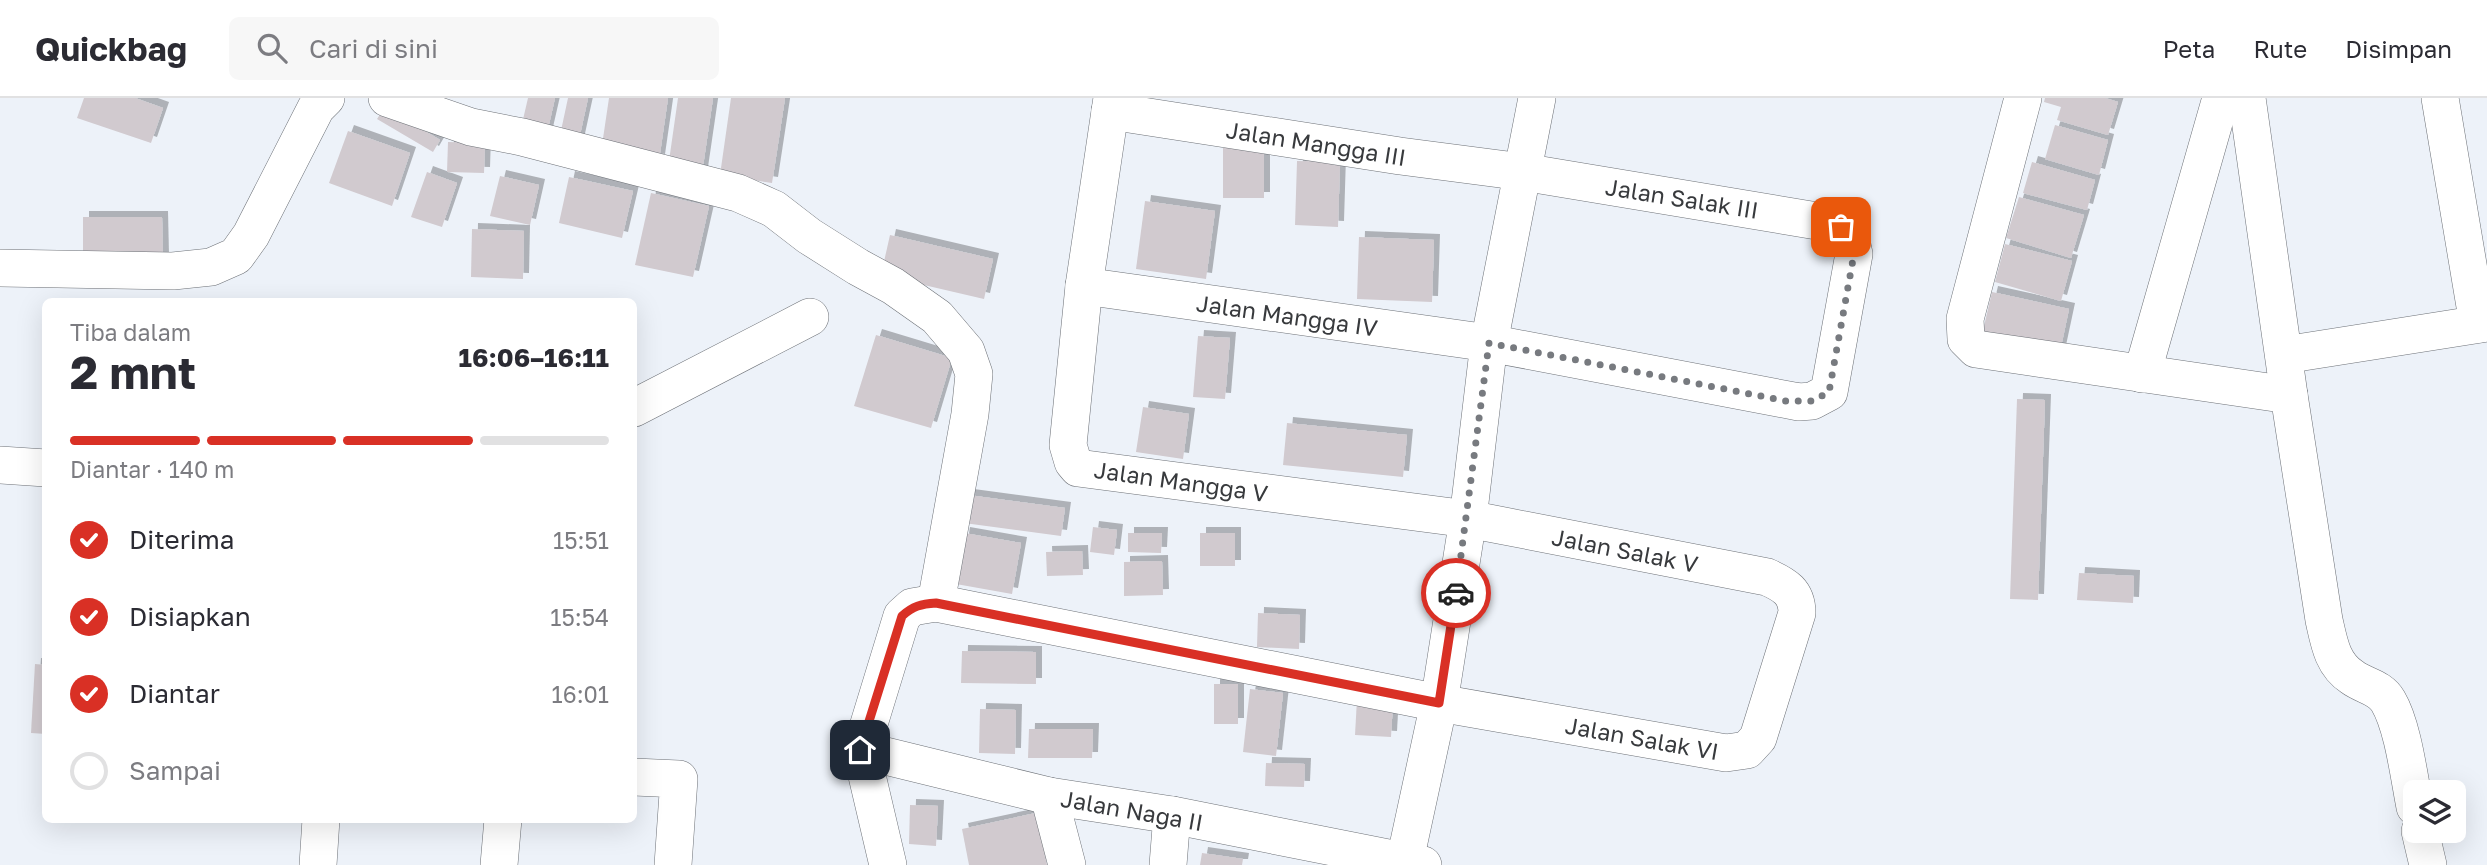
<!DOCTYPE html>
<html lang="id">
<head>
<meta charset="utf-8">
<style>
	:root { --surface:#fff; --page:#f7f7f7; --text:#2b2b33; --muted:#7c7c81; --line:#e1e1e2; --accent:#d93025 }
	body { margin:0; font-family:"Golos Text",sans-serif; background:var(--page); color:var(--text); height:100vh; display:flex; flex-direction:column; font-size:26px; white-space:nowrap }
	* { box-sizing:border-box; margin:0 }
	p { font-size:23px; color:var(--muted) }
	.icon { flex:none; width:38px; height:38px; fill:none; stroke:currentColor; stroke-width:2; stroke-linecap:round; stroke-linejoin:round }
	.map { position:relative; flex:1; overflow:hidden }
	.drawer { position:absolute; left:42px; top:200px; width:595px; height:525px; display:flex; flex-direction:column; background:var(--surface); border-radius:10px; box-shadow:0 7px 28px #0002 }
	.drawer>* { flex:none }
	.controls { position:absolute; left:2403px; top:682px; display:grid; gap:14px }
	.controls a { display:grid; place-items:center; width:63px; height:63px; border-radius:10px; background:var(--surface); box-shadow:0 7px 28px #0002; font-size:35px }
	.pin { position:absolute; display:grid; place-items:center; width:60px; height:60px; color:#fff; margin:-30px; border-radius:14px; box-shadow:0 4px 10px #0006 }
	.courier { position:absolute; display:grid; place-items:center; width:70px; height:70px; margin:-35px; border:5px solid #d93025; border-radius:50%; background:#fff; color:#222; box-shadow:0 2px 9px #0007 }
	.summary em { font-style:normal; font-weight:700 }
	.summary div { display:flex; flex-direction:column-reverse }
	.summary { display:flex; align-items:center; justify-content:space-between; height:119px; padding:0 28px }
	h1 { font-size:46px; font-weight:700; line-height:52px }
	.bar { display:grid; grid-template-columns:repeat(4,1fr); gap:10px 7px; align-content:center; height:84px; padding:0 28px }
	.bar i { height:9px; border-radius:5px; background:var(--line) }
	.bar .active { background:var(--accent) }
	.bar p { grid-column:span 4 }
	ol { padding:0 28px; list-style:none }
	li { display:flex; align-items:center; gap:21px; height:77px }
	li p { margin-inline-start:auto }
	li .icon { padding:7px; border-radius:50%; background:var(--accent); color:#fff; stroke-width:4 }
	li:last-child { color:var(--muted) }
	li i { width:38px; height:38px; border:4px solid var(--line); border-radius:50% }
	header { display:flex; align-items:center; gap:42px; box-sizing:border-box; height:98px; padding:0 35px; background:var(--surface); border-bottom:2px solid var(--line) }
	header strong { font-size:33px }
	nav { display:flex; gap:38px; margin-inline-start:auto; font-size:24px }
	.search { width:490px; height:63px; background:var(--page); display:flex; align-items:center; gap:18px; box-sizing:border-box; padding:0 24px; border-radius:10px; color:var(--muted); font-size:26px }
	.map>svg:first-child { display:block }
</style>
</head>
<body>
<header>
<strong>Quickbag</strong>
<div class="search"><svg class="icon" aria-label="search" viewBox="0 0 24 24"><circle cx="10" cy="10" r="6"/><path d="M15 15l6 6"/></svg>Cari di sini</div>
<nav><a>Peta</a><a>Rute</a><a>Disimpan</a></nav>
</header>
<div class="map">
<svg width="2487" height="767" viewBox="0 0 2487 767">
	<defs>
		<filter id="shadow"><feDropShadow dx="6" dy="-6" stdDeviation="0" flood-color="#0004"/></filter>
	</defs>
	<rect width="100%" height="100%" fill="#edf2f9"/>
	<g fill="#d1cacf" filter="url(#shadow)">
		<path d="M84 0H135L163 10 151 45 77 20Z"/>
		<path d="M528 0H555L547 35 521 30Z"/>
		<path d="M568 0H588L578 46 559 42Z"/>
		<path d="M609 0H668L659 62 601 54Z"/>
		<path d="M678 0H713L702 75 668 70Z"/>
		<path d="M731 0H785L772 85 720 77Z"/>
		<path d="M2045 0H2105L2118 4 2108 37 2057 22 2061 9 2044 4Z"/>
		<path d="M385 9 440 42 433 54 377 21Z"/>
		<path d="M2055 27 2108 42 2099 77 2045 61Z"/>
		<path d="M348 33 410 55 392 108 329 85Z"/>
		<path d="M448 44 485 45 484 75 447 74Z"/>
		<rect x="1223" y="50" width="41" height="50"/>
		<path d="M1297 63 1340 64 1338 129 1295 127Z"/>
		<path d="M2032 64 2095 82 2087 112 2023 95Z"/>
		<path d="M427 74 457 85 442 129 411 119Z"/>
		<path d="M500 78 539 87 530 127 490 118Z"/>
		<path d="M569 79 633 93 622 140 559 125Z"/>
		<path d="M651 95 709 108 693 179 635 167Z"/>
		<path d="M2019 99 2084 117 2071 160 2006 140Z"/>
		<path d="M1145 103 1215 113 1206 181 1136 171Z"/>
		<path d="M83 119H162L163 163H83Z"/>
		<path d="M472 131 524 133 523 181 471 179Z"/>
		<path d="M890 137 993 161 984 201 881 177Z"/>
		<path d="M1359 139 1434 142 1432 204 1357 201Z"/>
		<path d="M2005 146 2072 163 2061 203 1995 184Z"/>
		<path d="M1992 194 2069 211 2059 258 1981 241Z"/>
		<path d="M876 237 952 260 931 330 854 308Z"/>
		<path d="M1198 238 1230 240 1225 301 1193 299Z"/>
		<path d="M2017 301 2045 302 2038 502 2010 501Z"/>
		<path d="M1143 309 1189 316 1183 361 1136 354Z"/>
		<path d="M1287 325 1407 337 1403 379 1283 367Z"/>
		<path d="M968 397 1065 410 1061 438 964 425Z"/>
		<path d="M1093 429 1117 432 1114 457 1090 454Z"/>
		<path d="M964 435 1021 445 1012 496 956 486Z"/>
		<path d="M1128 435H1162L1161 455 1128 454Z"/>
		<rect x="1200" y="435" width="35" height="33"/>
		<path d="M1082 453 1083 477 1047 478 1046 454Z"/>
		<path d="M1162 463 1163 497 1124 498V464Z"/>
		<path d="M2079 475 2134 478 2133 505 2077 502Z"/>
		<path d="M1258 515 1300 517 1299 551 1257 549Z"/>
		<path d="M962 553 1036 554V586L961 585Z"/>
		<path d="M35 566 46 567V636L31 635Z"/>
		<rect x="1214" y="586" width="24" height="40"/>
		<path d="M1250 591 1283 595 1276 658 1243 654Z"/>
		<path d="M1357 601 1393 603 1391 639 1355 637Z"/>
		<path d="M980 611 1016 612 1015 656 979 655Z"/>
		<path d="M1029 631H1093L1092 660H1028Z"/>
		<path d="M1266 665 1305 666 1304 689 1265 688Z"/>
		<path d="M910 707 938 708 936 748 909 746Z"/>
		<path d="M1036 715 1047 767H969L962 731Z"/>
		<path d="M1202 755 1243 761 1242 767H1200Z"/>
	</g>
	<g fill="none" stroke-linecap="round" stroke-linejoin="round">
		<defs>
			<g id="street">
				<path d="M387 0 471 29 522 39 738 95 774 111 809 138 858 169 893 188 937 219 966 253 974 276 970 316 936 505"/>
				<path d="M2023 0 1965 221 1966 241 1976 251 2289 297"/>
				<path d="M2247 0 2289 297 2324 522C2329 544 2332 566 2352 579 2364 588 2380 589 2388 603 2403 628 2409 679 2415 709"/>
				<path d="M2440 0 2478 226"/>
				<path d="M0 170 173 173 211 169 236 158 251 137 316 10 326 0"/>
				<path d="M1084 188 1489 245 1799 304 1812 303 1829 294 1854 156C1851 139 1846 130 1829 125L1523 74 1400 58 1110 13"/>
				<path d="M2284 257 2487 225"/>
				<path d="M2142 276 2221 0"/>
				<path d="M634 310 810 219"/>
				<path d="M0 367 46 370"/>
				<path d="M861 652 1049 698 1172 717 1423 767"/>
				<path d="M634 679 679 681 673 767"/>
				<path d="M1049 698 1067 767"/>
				<path d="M2420 733 2428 767"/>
				<path d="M318 767 321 721"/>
				<path d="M499 767 503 721"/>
				<path d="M888 767 861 652 902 518 912 509 936 505 1439 605 1726 655 1747 652 1758 640 1797 515C1797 494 1785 487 1767 479L1468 421 1078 370 1073 364 1068 347 1084 188 1112 0"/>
				<path d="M1168 767 1172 717"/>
				<path d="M1404 767 1439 605 1468 421 1489 245 1537 0"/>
			</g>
		</defs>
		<use href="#street" stroke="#6d7177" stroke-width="38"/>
		<use href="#street" stroke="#fff" stroke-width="37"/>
	</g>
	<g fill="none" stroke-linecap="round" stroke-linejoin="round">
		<path stroke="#777a7f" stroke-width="7" stroke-dasharray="0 12.6" d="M1456 495 1489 245 1786 303H1812L1829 294 1854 156 1849 136 1841 129"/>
		<path stroke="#d93025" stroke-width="9" d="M860 652 902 518C913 508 921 506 936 505L1439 605 1456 495"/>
	</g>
	<g text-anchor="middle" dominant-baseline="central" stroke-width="5" stroke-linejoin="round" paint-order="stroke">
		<g font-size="23" fill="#383a3d" stroke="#fff">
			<text transform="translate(1316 45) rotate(9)">Jalan Mangga III</text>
			<text transform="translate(1682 100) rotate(9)">Jalan Salak III</text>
			<text transform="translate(1287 217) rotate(8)">Jalan Mangga IV</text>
			<text transform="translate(1181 383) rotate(8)">Jalan Mangga V</text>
			<text transform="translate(1625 452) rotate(11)">Jalan Salak V</text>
			<text transform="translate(1642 640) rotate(10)">Jalan Salak VI</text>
			<text transform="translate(1132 712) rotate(10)">Jalan Naga II</text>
		</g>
	</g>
</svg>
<div class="controls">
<a><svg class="icon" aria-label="layers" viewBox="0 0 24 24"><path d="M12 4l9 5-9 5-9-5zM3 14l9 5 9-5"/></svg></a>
</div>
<div class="pin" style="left:1841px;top:129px;background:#ea580c"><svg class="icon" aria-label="bag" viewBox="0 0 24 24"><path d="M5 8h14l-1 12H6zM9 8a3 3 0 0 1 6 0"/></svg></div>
<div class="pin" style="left:860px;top:652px;background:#1f2937"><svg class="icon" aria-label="home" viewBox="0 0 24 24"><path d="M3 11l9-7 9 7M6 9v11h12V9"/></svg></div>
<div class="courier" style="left:1456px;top:495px"><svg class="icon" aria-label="car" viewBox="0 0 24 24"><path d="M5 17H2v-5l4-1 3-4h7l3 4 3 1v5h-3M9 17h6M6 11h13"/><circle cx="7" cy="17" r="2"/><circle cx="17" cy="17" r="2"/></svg></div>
<section class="drawer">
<div class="summary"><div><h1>2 mnt</h1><p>Tiba dalam</p></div><em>16:06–16:11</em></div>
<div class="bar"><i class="active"></i><i class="active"></i><i class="active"></i><i></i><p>Diantar · 140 m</p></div>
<ol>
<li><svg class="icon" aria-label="check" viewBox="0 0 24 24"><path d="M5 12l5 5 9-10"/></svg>Diterima<p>15:51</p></li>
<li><svg class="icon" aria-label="check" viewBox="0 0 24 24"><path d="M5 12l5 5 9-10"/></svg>Disiapkan<p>15:54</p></li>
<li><svg class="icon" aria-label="check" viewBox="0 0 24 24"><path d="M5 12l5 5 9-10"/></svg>Diantar<p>16:01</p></li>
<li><i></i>Sampai</li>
</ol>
</section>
</div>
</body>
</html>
